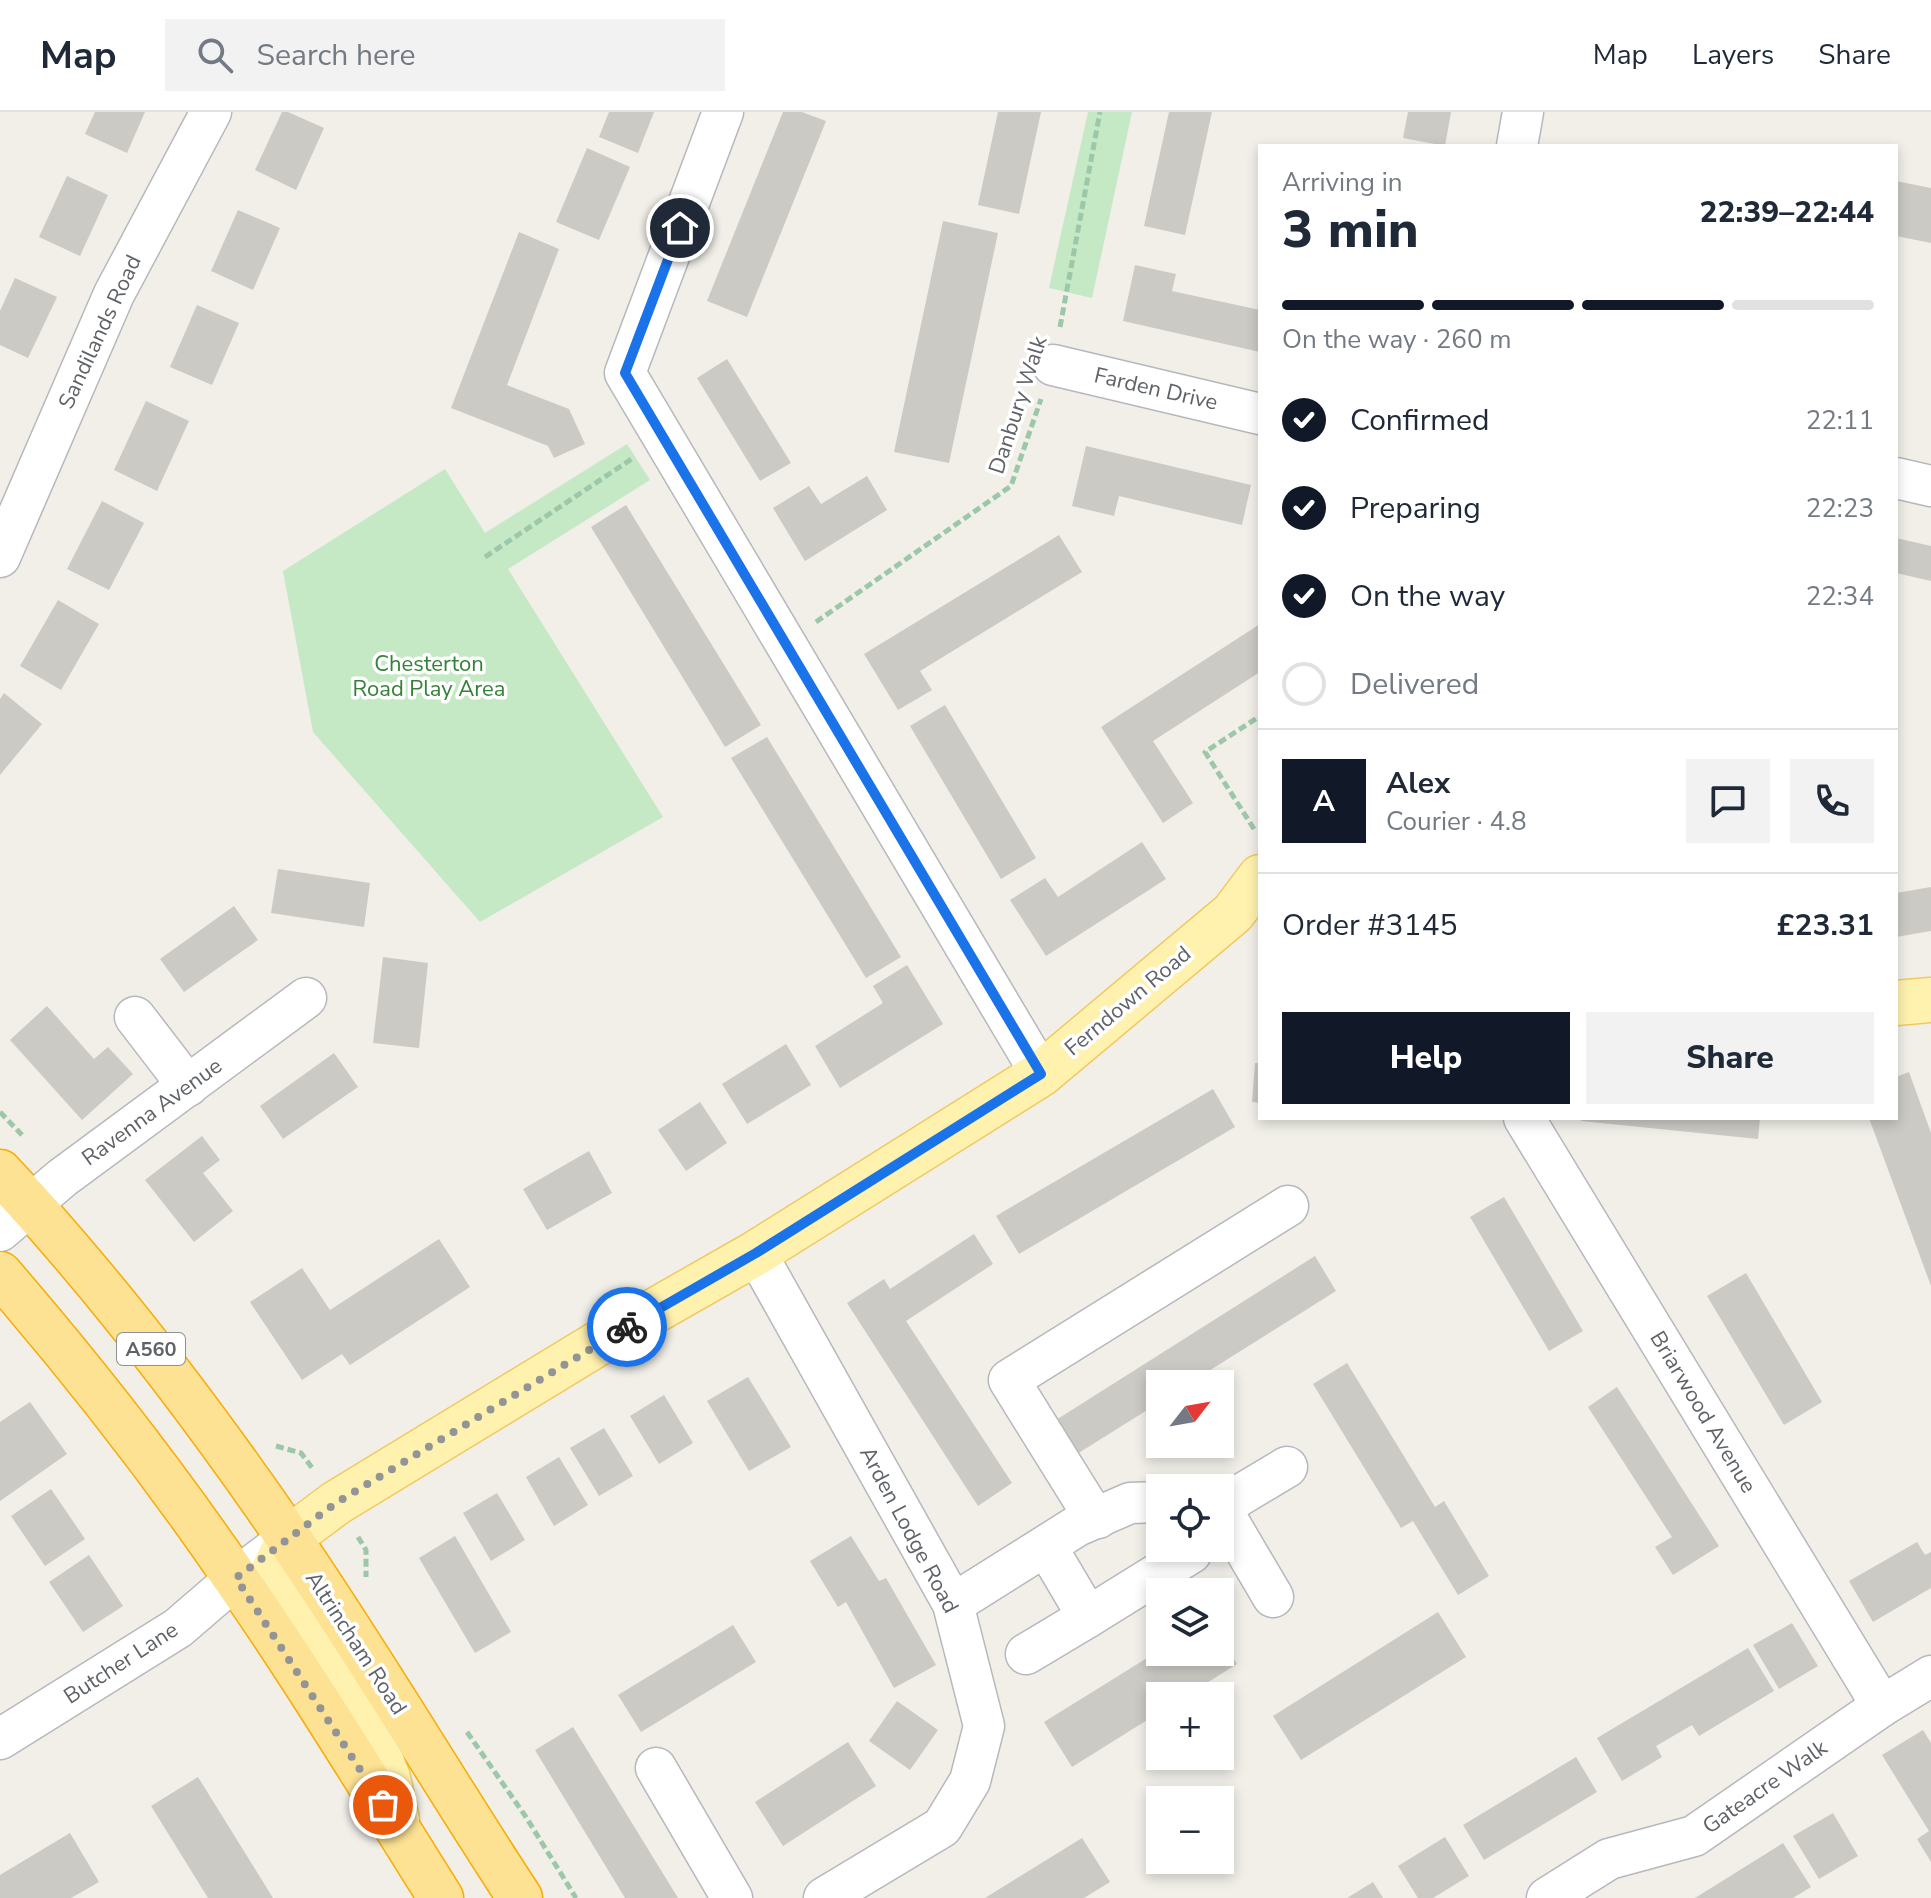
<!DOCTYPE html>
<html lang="en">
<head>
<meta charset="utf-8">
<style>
	:root { --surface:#fff; --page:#f2f2f3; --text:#1f2937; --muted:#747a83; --line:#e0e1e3; --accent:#111827 }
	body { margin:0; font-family:"Nunito Sans",sans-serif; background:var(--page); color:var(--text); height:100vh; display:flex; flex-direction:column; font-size:30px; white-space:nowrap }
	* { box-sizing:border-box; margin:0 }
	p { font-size:26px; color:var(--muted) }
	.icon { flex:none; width:44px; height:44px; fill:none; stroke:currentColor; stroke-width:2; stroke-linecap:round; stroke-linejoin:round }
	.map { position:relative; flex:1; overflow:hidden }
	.side { position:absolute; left:1258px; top:32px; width:640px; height:976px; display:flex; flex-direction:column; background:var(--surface); border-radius:0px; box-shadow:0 4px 12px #0003 }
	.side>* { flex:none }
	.needle { width:52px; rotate:59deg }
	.fabs { position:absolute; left:1146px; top:1258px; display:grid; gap:16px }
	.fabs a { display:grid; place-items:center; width:88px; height:88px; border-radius:0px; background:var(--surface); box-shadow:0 4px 12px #0003; font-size:40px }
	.pin { position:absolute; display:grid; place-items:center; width:68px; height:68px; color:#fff; margin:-34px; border:4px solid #fff; border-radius:50%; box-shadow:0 2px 8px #0007 }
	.courier { position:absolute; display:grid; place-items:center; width:80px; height:80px; margin:-40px; border:6px solid #1a73e8; border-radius:50%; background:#fff; color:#222; box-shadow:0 2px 10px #0007 }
	.overview em { font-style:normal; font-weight:800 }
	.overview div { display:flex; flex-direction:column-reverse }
	.overview { display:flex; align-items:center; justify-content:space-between; height:136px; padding:0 24px }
	h1 { font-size:52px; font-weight:800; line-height:60px }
	.bar { display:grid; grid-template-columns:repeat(4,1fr); gap:12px 8px; align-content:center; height:96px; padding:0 24px }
	.bar i { height:10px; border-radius:6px; background:var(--line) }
	.bar .selected { background:var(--accent) }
	.bar p { grid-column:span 4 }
	.line { display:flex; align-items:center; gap:20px; padding:0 24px; border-top:2px solid var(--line) }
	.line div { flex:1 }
	.round { display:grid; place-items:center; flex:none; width:84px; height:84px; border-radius:0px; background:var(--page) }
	ol { padding:0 24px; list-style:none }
	li { display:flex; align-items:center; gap:24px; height:88px }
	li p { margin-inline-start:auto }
	li .icon { padding:8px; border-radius:50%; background:var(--accent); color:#fff; stroke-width:4 }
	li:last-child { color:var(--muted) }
	li i { width:44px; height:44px; border:4px solid var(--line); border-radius:50% }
	.primary-button { display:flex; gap:16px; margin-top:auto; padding:16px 24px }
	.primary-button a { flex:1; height:92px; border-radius:0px; background:var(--accent); color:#fff; font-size:32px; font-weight:800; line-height:92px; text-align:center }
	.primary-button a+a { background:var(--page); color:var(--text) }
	header { display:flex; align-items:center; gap:48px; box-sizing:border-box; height:112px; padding:0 40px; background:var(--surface); border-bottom:2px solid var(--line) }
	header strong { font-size:38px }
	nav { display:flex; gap:44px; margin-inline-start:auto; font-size:28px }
	.search { width:560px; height:72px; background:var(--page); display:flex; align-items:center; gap:20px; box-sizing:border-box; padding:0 28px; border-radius:0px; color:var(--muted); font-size:30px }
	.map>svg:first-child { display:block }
</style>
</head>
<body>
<header>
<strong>Map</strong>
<div class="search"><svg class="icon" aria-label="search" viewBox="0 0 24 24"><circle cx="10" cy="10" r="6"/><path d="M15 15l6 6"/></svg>Search here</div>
<nav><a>Map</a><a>Layers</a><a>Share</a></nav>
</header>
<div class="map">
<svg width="1931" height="1786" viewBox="0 0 1931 1786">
	<rect width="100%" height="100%" fill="#f1efe8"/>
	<g fill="#c5e8c5">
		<path d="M1088 0H1132L1092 186 1049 176Z"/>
		<path d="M627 332 650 368 508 457 663 705 480 810 313 620 283 459 445 357 485 421Z"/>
	</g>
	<g fill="#cccac5">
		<path d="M95 0H145L127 41 85 22Z"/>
		<path d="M282 0H288L324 16 296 78 255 58Z"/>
		<path d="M609 0H654L638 41 599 25Z"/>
		<path d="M783 0H802L826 9 747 205 707 189Z"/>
		<path d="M998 0H1041L1019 102 978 93Z"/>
		<path d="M1169 0H1212L1185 123 1144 114Z"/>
		<path d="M1408 0H1451L1445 34 1403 26Z"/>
		<path d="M587 36 630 55 599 128 556 110Z"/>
		<path d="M67 64 108 83 80 144 39 125Z"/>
		<path d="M1896 69 1931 76V131L1896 124Z"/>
		<path d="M238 98 280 116 253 178 211 159Z"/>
		<path d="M943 109 998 121 949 351 894 340Z"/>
		<path d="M519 120 559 137 507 273 569 297 585 332 554 346 548 334 451 296Z"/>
		<path d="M1135 153 1176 162 1172 179 1260 198V240L1123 209Z"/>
		<path d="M15 166 57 185 28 246 0 233V199Z"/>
		<path d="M197 193 239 211 212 273 170 255Z"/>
		<path d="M727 247 791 351 760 369 697 266Z"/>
		<path d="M146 289 189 309 157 379 114 358Z"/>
		<path d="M1086 334 1251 373 1242 413 1119 384 1114 404 1072 394Z"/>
		<path d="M867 364 887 398 805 449 773 396 809 374 821 392Z"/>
		<path d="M102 389 144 411 109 478 67 457Z"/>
		<path d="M626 393 761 613 725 635 591 415Z"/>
		<path d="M1059 423 1082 460 920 559 932 578 898 598 864 542Z"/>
		<path d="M1896 426 1931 434V469L1896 461Z"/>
		<path d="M58 488 99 512 61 578 20 554Z"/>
		<path d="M1260 512V560L1153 629 1193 691 1163 711 1101 615Z"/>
		<path d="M4 581 42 612 0 663V587Z"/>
		<path d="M945 593 1036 746 1001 767 910 614Z"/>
		<path d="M767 625 901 845 866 866 731 646Z"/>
		<path d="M1142 730 1166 767 1046 844 1010 788 1045 766 1058 785Z"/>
		<path d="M278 757 370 771 364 815 271 801Z"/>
		<path d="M1931 775V819L1896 825V781Z"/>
		<path d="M234 794 258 828 184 880 160 847Z"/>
		<path d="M383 845 428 851 419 936 373 931Z"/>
		<path d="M907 853 943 912 840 976 815 934 883 891 873 874Z"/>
		<path d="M47 894 94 947 108 935 133 962 82 1008 10 928Z"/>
		<path d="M786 932 811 973 747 1012 722 972Z"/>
		<path d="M334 941 358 975 283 1027 260 994Z"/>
		<path d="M1255 951H1260V991L1252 990Z"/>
		<path d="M1909 960 1931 1021V1174L1869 1006H1896V965Z"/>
		<path d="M1213 977 1235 1015 1019 1142 996 1104Z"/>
		<path d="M700 990 727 1031 686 1059 658 1018Z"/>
		<path d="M1582 1006H1760L1758 1027 1581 1009Z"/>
		<path d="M202 1024 220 1048 203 1061 233 1099 194 1130 145 1068Z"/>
		<path d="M589 1039 612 1081 547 1118 523 1077Z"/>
		<path d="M1504 1085 1583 1219 1549 1239 1470 1105Z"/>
		<path d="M974 1122 993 1152 906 1209 1012 1371 978 1394 847 1191 884 1167 890 1177Z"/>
		<path d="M439 1127 470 1175 350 1253 342 1242 302 1268 250 1190 302 1156 330 1198Z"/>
		<path d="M1315 1144 1336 1179 1188 1272H1160V1290L1077 1342 1056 1308Z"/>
		<path d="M1746 1161 1822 1290 1784 1313 1707 1184Z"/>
		<path d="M1347 1251 1435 1395 1444 1389 1489 1464 1458 1483 1413 1409 1401 1416 1313 1272Z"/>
		<path d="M748 1265 791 1335 749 1359 707 1289Z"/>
		<path d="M1617 1275 1719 1434 1673 1463 1655 1435 1672 1425 1588 1295Z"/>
		<path d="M664 1283 693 1331 659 1352 630 1304Z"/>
		<path d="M30 1290 67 1342 0 1389V1310Z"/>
		<path d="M604 1316 633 1364 599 1384 570 1336Z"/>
		<path d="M559 1345 588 1393 554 1414 526 1365Z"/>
		<path d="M51 1377 85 1427 45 1454 11 1404Z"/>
		<path d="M497 1381 525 1428 491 1449 463 1401Z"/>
		<path d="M455 1424 511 1520 475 1541 419 1446Z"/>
		<path d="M851 1424 879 1469 886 1466 936 1553 894 1576 846 1490 838 1495 810 1449Z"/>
		<path d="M1917 1430 1925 1443 1931 1440V1476L1873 1510 1849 1469Z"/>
		<path d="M89 1443 123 1494 83 1520 49 1470Z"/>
		<path d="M1438 1500 1466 1545 1301 1648 1273 1604Z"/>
		<path d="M1792 1511 1818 1554 1779 1577 1753 1533Z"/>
		<path d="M733 1513 756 1550 641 1620 618 1583Z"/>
		<path d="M1220 1524 1237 1552 1186 1584H1160V1600L1072 1655 1044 1610 1160 1538 1220 1540Z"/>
		<path d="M1748 1536 1774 1579 1699 1624 1692 1613 1656 1634 1662 1645 1622 1669 1597 1626Z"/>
		<path d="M897 1589 938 1618 910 1658 869 1629Z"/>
		<path d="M573 1615 678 1786H625L535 1638Z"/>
		<path d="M1923 1618 1931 1631V1750L1917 1727 1929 1719 1882 1643Z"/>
		<path d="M848 1630 876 1674 783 1734 755 1690Z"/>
		<path d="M1576 1645 1597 1680 1484 1748 1463 1713Z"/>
		<path d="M198 1665 273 1786H208L151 1694Z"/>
		<path d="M1833 1701 1858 1744 1819 1767 1793 1724Z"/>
		<path d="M70 1721 99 1770 71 1786H0V1763Z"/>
		<path d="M1445 1725 1469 1764 1433 1786H1418L1398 1754Z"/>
		<path d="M1082 1726 1110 1770 1084 1786H985Z"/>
		<path d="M1783 1731 1811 1775 1793 1786H1695Z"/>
		<path d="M1373 1770 1383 1786H1347Z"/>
	</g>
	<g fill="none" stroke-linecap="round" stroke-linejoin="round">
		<defs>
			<g id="minor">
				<path d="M723 0 625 261 1041 962"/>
				<path d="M1517 34 1523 0"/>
				<path d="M1053 253 1260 302"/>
				<path d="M1896 366 1931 374"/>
				<path d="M0 445 114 182 211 0"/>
				<path d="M135 905 188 974"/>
				<path d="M1524 1006 1882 1594"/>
				<path d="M0 1119 62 1066 306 886"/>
				<path d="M756 1141 953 1492 984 1614 970 1669 942 1715 824 1786"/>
				<path d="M1220 1392 1232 1388 1287 1355"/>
				<path d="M1220 1395 1273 1485"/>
				<path d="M1098 1406 1086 1392 1009 1268 1288 1094"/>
				<path d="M1046 1434 1088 1505 1191 1441"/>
				<path d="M953 1492 1077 1414 1130 1391 1160 1390"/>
				<path d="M1026 1542 1088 1505"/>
				<path d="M0 1627 178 1516 236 1466 289 1426"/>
				<path d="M656 1656 732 1786"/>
				<path d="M1547 1786 1609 1747 1694 1724 1882 1594 1931 1564"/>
			</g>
			<g id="major">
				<path d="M1896 891 1931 888"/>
				<path d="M397 1708 388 1666 368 1614 275 1468 274 1458 289 1426 336 1391 607 1226 756 1141 1041 962 1233 801 1260 765"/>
			</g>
			<g id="highway">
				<path d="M0 1060C106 1173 200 1297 288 1425 369 1543 442 1667 520 1786"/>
				<path d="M0 1162C84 1259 162 1359 234 1464 307 1569 373 1678 441 1786"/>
			</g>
		</defs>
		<use href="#minor" stroke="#b5b8bc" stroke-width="43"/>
		<use href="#major" stroke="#f2c960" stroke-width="47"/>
		<use href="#highway" stroke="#f9ab00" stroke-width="47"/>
		<g stroke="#9cc7a9" stroke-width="5" stroke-dasharray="8 4" stroke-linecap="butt">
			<path d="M1060 215 1100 0"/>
			<path d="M485 445 633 346"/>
			<path d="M816 510 1011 374 1041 287"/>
			<path d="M1254 717 1205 640 1260 604"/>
			<path d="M0 1000 22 1023"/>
			<path d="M276 1334 301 1341 313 1357"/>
			<path d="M358 1425 366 1438V1465"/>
			<path d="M467 1620 526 1705 576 1786"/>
		</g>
		<use href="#minor" stroke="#fff" stroke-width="40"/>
		<use href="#major" stroke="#fff2af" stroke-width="44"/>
		<use href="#highway" stroke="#fde293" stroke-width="44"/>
	</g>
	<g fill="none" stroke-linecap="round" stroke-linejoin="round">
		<path stroke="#929495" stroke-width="8" stroke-dasharray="0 14.4" d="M383 1693 236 1466 336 1391 627 1215"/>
		<path stroke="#1a73e8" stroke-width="10" d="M627 1215 756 1141 1041 962 625 261 680 116"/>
	</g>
	<g text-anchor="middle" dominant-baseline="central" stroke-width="7" stroke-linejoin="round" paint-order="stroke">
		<rect fill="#fff" stroke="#8f9295" stroke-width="2" x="117" y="1221" width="68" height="32" rx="6"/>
		<g font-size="20" font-weight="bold" fill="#5f6368">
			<text x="151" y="1237">A560</text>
		</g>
		<g font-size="22" fill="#5f6368" stroke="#fff">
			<text transform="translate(100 220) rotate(-65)">Sandilands Road</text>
			<text transform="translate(1156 277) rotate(13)">Farden Drive</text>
			<text transform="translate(1018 293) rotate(-72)">Danbury Walk</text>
			<text transform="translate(1128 889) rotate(-40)">Ferndown Road</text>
			<text transform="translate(152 1000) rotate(-36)">Ravenna Avenue</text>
			<text transform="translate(1703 1300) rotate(59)">Briarwood Avenue</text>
			<text transform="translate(909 1418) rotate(62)">Arden Lodge Road</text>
			<text transform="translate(356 1531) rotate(57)">Altrincham Road</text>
			<text transform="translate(121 1551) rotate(-33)">Butcher Lane</text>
			<text transform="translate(1765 1675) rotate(-35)">Gateacre Walk</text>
		</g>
		<g font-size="22" fill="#348238" stroke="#fff">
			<text x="429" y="552">Chesterton<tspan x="429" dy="25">Road Play Area</tspan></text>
		</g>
	</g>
</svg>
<div class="fabs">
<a><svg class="needle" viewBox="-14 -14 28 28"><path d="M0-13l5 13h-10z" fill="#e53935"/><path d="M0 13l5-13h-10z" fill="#747a83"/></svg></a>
<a><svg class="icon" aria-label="locate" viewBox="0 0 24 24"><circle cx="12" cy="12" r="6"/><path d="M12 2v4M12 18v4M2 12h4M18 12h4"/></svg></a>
<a><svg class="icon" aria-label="layers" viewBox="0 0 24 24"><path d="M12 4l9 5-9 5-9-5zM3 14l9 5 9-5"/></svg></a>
<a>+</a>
<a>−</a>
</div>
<div class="pin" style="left:383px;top:1693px;background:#ea580c"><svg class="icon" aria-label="bag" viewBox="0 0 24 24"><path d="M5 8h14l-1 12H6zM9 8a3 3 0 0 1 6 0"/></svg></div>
<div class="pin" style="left:680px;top:116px;background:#1f2937"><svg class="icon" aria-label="home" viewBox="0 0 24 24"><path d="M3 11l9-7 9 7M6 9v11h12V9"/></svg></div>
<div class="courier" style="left:627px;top:1215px"><svg class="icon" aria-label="bike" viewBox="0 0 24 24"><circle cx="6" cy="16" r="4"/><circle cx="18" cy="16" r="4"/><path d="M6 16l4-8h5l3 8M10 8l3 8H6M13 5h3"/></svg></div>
<section class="side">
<div class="overview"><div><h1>3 min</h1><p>Arriving in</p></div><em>22:39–22:44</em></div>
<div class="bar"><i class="selected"></i><i class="selected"></i><i class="selected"></i><i></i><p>On the way · 260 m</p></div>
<ol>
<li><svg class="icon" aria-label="check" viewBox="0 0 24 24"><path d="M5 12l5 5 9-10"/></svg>Confirmed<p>22:11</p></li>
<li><svg class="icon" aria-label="check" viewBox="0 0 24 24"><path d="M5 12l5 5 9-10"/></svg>Preparing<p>22:23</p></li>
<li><svg class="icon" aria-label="check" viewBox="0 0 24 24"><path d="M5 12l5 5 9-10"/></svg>On the way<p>22:34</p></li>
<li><i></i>Delivered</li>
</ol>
<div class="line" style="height:144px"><b class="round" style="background:var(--accent);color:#fff">A</b><div><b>Alex</b><p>Courier · 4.8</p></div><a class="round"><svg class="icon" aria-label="chat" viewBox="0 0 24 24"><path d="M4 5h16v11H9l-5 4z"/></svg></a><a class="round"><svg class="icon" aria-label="phone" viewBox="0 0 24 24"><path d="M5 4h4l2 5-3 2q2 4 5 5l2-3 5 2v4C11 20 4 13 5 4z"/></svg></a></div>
<div class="line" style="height:104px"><div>Order #3145</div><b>£23.31</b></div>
<div class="primary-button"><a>Help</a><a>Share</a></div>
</section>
</div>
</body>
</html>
